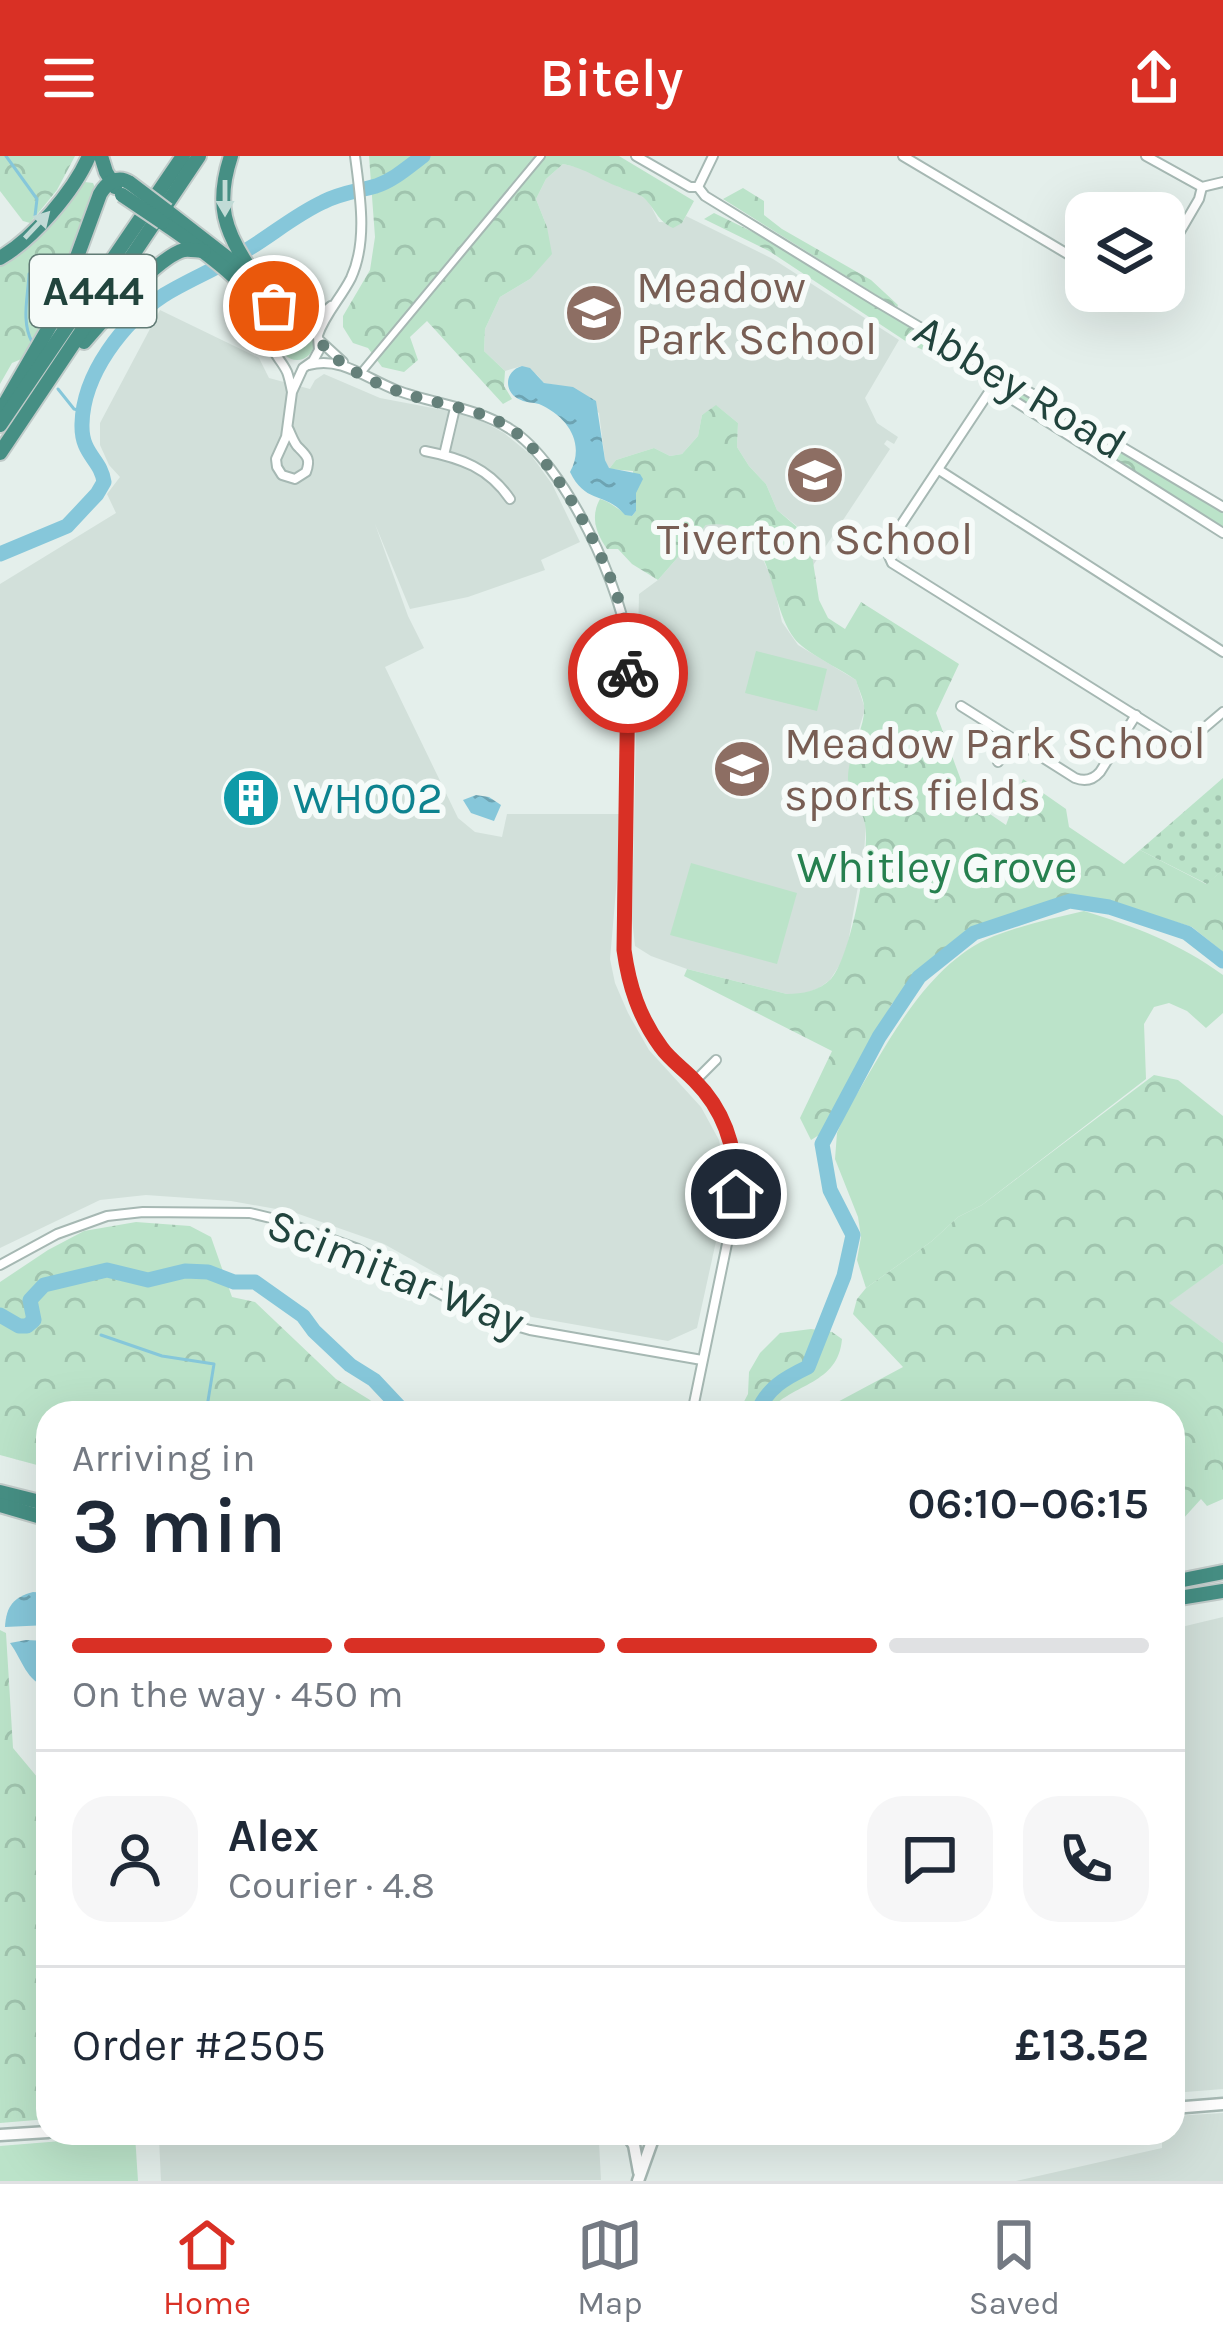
<!DOCTYPE html>
<html lang="en">
<head>
<meta charset="utf-8">
<style>
	:root { --surface:#fff; --page:#f6f6f7; --text:#1f2937; --muted:#747a83; --line:#e0e1e3; --accent:#d93025 }
	body { margin:0; font-family:Karla,sans-serif; background:var(--page); color:var(--text); height:100vh; display:flex; flex-direction:column; font-size:45px; white-space:nowrap }
	* { box-sizing:border-box; margin:0 }
	p { font-size:39px; color:var(--muted) }
	.icon { flex:none; width:66px; height:66px; fill:none; stroke:currentColor; stroke-width:2; stroke-linecap:round; stroke-linejoin:round }
	.map { position:relative; flex:1; overflow:hidden }
	.drawer { position:absolute; left:36px; top:1245px; width:1149px; height:744px; display:flex; flex-direction:column; background:var(--surface); border-radius:36px; box-shadow:0 12px 48px #0002 }
	.drawer>* { flex:none }
	.buttons { position:absolute; left:1065px; top:36px; display:grid; gap:24px }
	.buttons a { display:grid; place-items:center; width:120px; height:120px; border-radius:24px; background:var(--surface); box-shadow:0 12px 48px #0002; font-size:60px }
	.pin { position:absolute; display:grid; place-items:center; width:102px; height:102px; color:#fff; margin:-51px; border:6px solid #fff; border-radius:50%; box-shadow:0 3px 12px #0007 }
	.courier { position:absolute; display:grid; place-items:center; width:120px; height:120px; margin:-60px; border:9px solid #d93025; border-radius:50%; background:#fff; color:#222; box-shadow:0 3px 15px #0007 }
	.overview em { font-style:normal; font-weight:600 }
	.overview div { display:flex; flex-direction:column-reverse }
	.overview { display:flex; align-items:center; justify-content:space-between; height:204px; padding:0 36px }
	h1 { font-size:78px; font-weight:600; line-height:90px }
	.bar { display:grid; grid-template-columns:repeat(4,1fr); gap:18px 12px; align-content:center; height:144px; padding:0 36px }
	.bar i { height:15px; border-radius:9px; background:var(--line) }
	.bar .current { background:var(--accent) }
	.bar p { grid-column:span 4 }
	.line { display:flex; align-items:center; gap:30px; padding:0 36px; border-top:3px solid var(--line) }
	.line div { flex:1 }
	.round { display:grid; place-items:center; flex:none; width:126px; height:126px; border-radius:36px; background:var(--page) }
	header { display:flex; justify-content:space-between; align-items:center; height:156px; padding:0 36px; background:var(--accent); color:#fff; font-size:54px; font-weight:600 }
	.tab-bar { display:flex; justify-content:space-around; align-items:center; height:168px; border-top:3px solid var(--line); background:var(--surface); font-size:33px; color:var(--muted) }
	.tab-bar a { display:grid; justify-items:center; gap:6px }
	.tab-bar .current { color:var(--accent) }
	.map>svg:first-child { display:block }
</style>
</head>
<body>
<header><svg class="icon" aria-label="menu" viewBox="0 0 24 24"><path d="M4 6h16M4 12h16M4 18h16"/></svg>Bitely<svg class="icon" aria-label="share" viewBox="0 0 24 24"><path d="M12 15V3M7 8l5-5 5 5M5 13v7h14v-7"/></svg></header>
<div class="map">
<svg width="1223" height="2025" viewBox="0 0 1223 2025">
	<defs>
		<pattern id="forest-crowns" width="20" height="18" patternUnits="userSpaceOnUse" patternTransform="scale(3)"><rect width="20" height="18" fill="#bbe3c9"/><path d="M2 6a3 3 0 1 1 6 0M12 15a3 3 0 1 1 6 0" fill="none" stroke="#a0c4ae"/></pattern>
		<pattern id="garden-dots" width="8" height="8" patternUnits="userSpaceOnUse" patternTransform="scale(3)"><rect width="8" height="8" fill="#bbe3c9"/><path d="M2 2h.1M6 6h.1" fill="none" stroke="#a0c4ae" stroke-width="1.8" stroke-linecap="round"/></pattern>
		<pattern id="water-ripples" width="26" height="14" patternUnits="userSpaceOnUse" patternTransform="scale(3)"><rect width="26" height="14" fill="#86c7da"/><path d="M2 4q2-2 4 0t4 0M15 11q2-2 4 0t4 0" fill="none" stroke="#6da3b2"/></pattern>
	</defs>
	<rect width="100%" height="100%" fill="#e4efeb"/>
	<g fill="#d2e0da">
		<path d="M563 8 585 13 621 32 636 36 649 46 659 66 682 67 686 60 773 103 899 184 865 242 877 267 898 281 894 288 887 284 884 288 890 293 812 411 811 393 798 371 777 354 766 328 749 310 737 291 738 267 717 250 702 259 698 280 682 298 670 300 654 292 616 304 609 313 605 304 599 257 561 230 544 227 537 219 522 210 505 215 484 195 485 173 500 141 530 123 547 71 536 43 546 23Z"/>
		<path d="M160 154 259 202 269 222 310 233 315 224 324 218 380 242 459 257 480 264 504 277 531 299 552 328 580 386 541 404 545 414 468 441 410 453 375 368 408 460 424 492 385 511 458 662 475 676 502 681 507 658H619L618 711 610 803 615 827 628 857 649 894 701 951 719 984 726 1018 722 1058 697 1172 668 1185 532 1161 484 1144 384 1088 293 1056 231 1045 146 1039 100 1044 0 1092V428L116 357 107 338 120 321 109 309 100 289V267Z"/>
		<path d="M729 367 744 374 758 392 773 426 782 466 798 489 856 524 865 553 851 599 848 628 866 669 864 696 848 787 841 807 830 824 819 832 803 838H787L687 813 651 800 635 790 632 763 639 438 658 424 706 369Z"/>
		<path d="M1223 1108V1187L1168 1147Z"/>
		<path d="M1223 1461V1933L1173 1937V1473Z"/>
		<path d="M1223 1957V2025H1016L1162 1992V1977H1173V1960Z"/>
		<path d="M211 1977H592L599 1987 601 2024 161 2025 159 1982Z"/>
	</g>
	<g fill="#bbe3c9">
		<circle cx="297" cy="187" r="17"/>
		<path d="M756 495 827 513 817 555 745 537Z"/>
		<path d="M691 707 797 737 777 808 670 779Z"/>
		<path d="M1084 755C1136 771 1179 787 1223 819V857L1206 872 1187 855 1169 847 1154 851 1144 868 1146 923 982 1049 958 1061 932 1085 866 1132 857 1104 861 1081 858 1061 835 1003 837 977 846 956C884 895 924 808 994 780 1023 769 1054 762 1084 755Z"/>
		<path d="M135 1979 138 2025H0V1990Z"/>
	</g>
	<g fill="url(#forest-crowns)">
		<path d="M0 0H75L57 34 30 67 23 65 0 35Z"/>
		<path d="M369 0H619L694 45 682 67 673 72C658 65 657 56 646 44 638 36 629 36 619 31 598 23 587 13 563 8L546 23 536 43 547 71 552 98 530 123 500 141 485 173 484 195 505 215 504 230 512 243 503 248 427 165 410 181 418 204 404 216 382 211 368 192 353 187 343 171V160L370 114 375 81Z"/>
		<path d="M85 26 93 27 96 34 46 163 26 201 12 207 0 228V106Z"/>
		<path d="M743 32 764 45V59L782 73 871 124 898 149 897 152 723 43Z"/>
		<path d="M714 57 757 78 939 189 936 196 923 194 910 188 769 95 704 63Z"/>
		<path d="M1008 230 1223 356V372L1004 235Z"/>
		<path d="M716 249 738 267 737 291 749 310 766 328 777 354 797 371 811 393 819 444 828 462 845 473 861 446 959 508 936 557 968 643 1006 669 1023 623 1066 653 1069 671 1124 708 1140 694 1206 728 1223 714V796L1192 771 1102 743 1049 746 973 775 917 818 891 849 824 976 811 984 800 962 832 895 684 820 687 813 787 838C802 838 819 835 831 823 850 803 871 696 865 668 862 653 849 640 848 624 847 599 866 571 864 551 864 543 858 532 856 524 839 512 804 496 794 482 765 443 776 359 706 369L658 424 632 408 618 393H607C596 377 590 361 600 343 614 347 619 356 632 360L636 355 633 315 609 313 616 304 654 292 670 300 682 298 698 280 702 259Z"/>
		<path d="M1154 919 1178 924 1223 960V1108L1169 1147 1223 1187V1343L1207 1350 1201 1343 1173 1374V1257H817L903 1211 853 1158 857 1143 866 1132 932 1085 958 1061 982 1049Z"/>
		<path d="M136 1066 190 1070 211 1081 232 1141 255 1146 336 1223 370 1244 382 1257H48V1312L0 1299V1126L48 1094 84 1075Z"/>
		<path d="M811 1173 832 1176 842 1183C838 1229 794 1226 766 1257H738L748 1238 749 1216 760 1197 780 1177Z"/>
		<path d="M0 1474 6 1477 13 1592 48 1634V1963L0 1967Z"/>
	</g>
	<path fill="url(#garden-dots)" d="M1223 622V714L1207 728 1140 694Z"/>
	<g fill="url(#water-ripples)">
		<path d="M522 210 530 212 544 227 573 231 596 245 605 304 609 312 640 318 643 323 636 337V355L632 360 625 359C605 335 586 349 570 316 586 287 567 260 539 248 533 246 526 247 521 244 503 237 504 215 522 210Z"/>
		<path d="M476 639 489 641 501 649 494 665 471 657 463 644Z"/>
		<path d="M33 1436 48 1437V1469L5 1471C6 1450 14 1441 33 1436Z"/>
		<path d="M26 1484 48 1485V1532C26 1525 23 1505 10 1487Z"/>
	</g>
	<g fill="none" stroke-linecap="round" stroke-linejoin="round">
		<g stroke="#86c7da" stroke-width="3">
			<path d="M6 0 37 43 35 60"/>
			<path d="M29 118C28 141 21 165 32 186"/>
			<path d="M58 233 74 253 82 255"/>
			<path d="M101 1179 162 1200 214 1208 206 1257"/>
		</g>
		<g stroke="#86c7da" stroke-width="15">
			<path d="M0 398 67 370 97 338 104 326C101 303 81 299 82 268 83 218 123 166 164 139 190 123 219 112 245 95 272 79 295 59 323 46 340 37 358 35 376 30 394 24 408 11 423 0"/>
			<path d="M0 1159 19 1170H27L34 1164 30 1144 44 1129 107 1114 148 1124 185 1115 208 1116 234 1126H255L303 1160 314 1175 350 1209 374 1224 405 1257"/>
			<path d="M757 1257C767 1232 785 1222 808 1211L844 1120 853 1079 830 1034 822 988 879 881 919 821 974 777 1070 745 1109 751 1187 777 1223 805"/>
		</g>
		<defs>
			<path id="pedestrian" d="M360 218 541 0"/>
			<g id="minor">
				<path d="M636 0 690 31H698L705 40 874 144 1223 351"/>
				<path d="M903 0 1086 109"/>
				<path d="M1146 0 1202 31 1223 26"/>
				<path d="M698 31 713 0"/>
				<path d="M1164 103 1199 43 1202 31"/>
				<path d="M1131 135H1142"/>
				<path d="M303 166 320 159 331 150"/>
				<path d="M318 179C325 158 341 142 351 122 368 85 360 39 355 0"/>
				<path d="M319 184 343 206"/>
				<path d="M309 209C341 200 367 223 396 234 433 248 476 251 510 273 564 306 625 436 629 498 627 563 626 628 625 693 624 738 619 788 631 832 637 854 650 879 665 897 679 914 698 925 711 943 733 975 739 1012 735 1049L692 1257"/>
				<path d="M1001 218 889 387 888 398 892 407 1176 585 1190 584 1223 556"/>
				<path d="M994 232 1223 377"/>
				<path d="M288 272C291 278 294 287 298 291 307 300 311 303 306 316L295 323 282 319 277 311 276 303 286 281 292 236 303 212 313 205 319 194 318 181 312 172 295 166 280 172C264 195 278 197 287 216 289 221 291 231 292 236"/>
				<path d="M425 295C461 302 489 312 510 343"/>
				<path d="M444 299 455 252"/>
				<path d="M939 314 1223 496"/>
				<path d="M961 550 1075 622C1085 626 1093 624 1100 616L1136 559"/>
				<path d="M998 606 1013 583"/>
				<path d="M695 925 716 904"/>
				<path d="M0 1109 57 1078 107 1060 143 1056 250 1057 275 1063 358 1093 451 1144 495 1164 530 1174 702 1204"/>
			</g>
			<g id="tertiary">
				<path d="M1173 1952 1223 1948"/>
				<path d="M626 1977 634 1989 639 2016"/>
				<path d="M0 1979 48 1976"/>
				<path d="M638 2025 655 1977"/>
			</g>
			<g id="trunk">
				<path d="M101 0 106 16 115 31"/>
				<path d="M231 0C215 48 224 75 252 116"/>
				<path d="M167 55 243 114 275 150 295 166"/>
				<path d="M162 66C199 92 268 136 273 184"/>
				<path d="M0 102C33 83 74 35 89 0"/>
				<path d="M84 186C103 164 159 100 184 94 190 93 198 95 204 95"/>
				<path d="M3 251 55 161 100 38C107 26 118 19 130 27"/>
				<path d="M0 269 183 0"/>
				<path d="M0 297 199 0"/>
				<path d="M0 1336 48 1348"/>
				<path d="M0 1349 48 1363"/>
				<path d="M1173 1426 1223 1416"/>
				<path d="M1173 1443 1223 1435"/>
			</g>
		</defs>
		<use href="#pedestrian" stroke="#a6b8b3" stroke-width="10"/>
		<use href="#minor" stroke="#a6b8b3" stroke-width="12"/>
		<use href="#tertiary" stroke="#a6b8b3" stroke-width="15"/>
		<use href="#trunk" stroke="#c1cbc9" stroke-width="18"/>
		<use href="#pedestrian" stroke="#fff" stroke-width="6"/>
		<use href="#minor" stroke="#fff" stroke-width="8"/>
		<use href="#tertiary" stroke="#fff" stroke-width="10"/>
		<use href="#trunk" stroke="#468f84" stroke-width="14"/>
		<defs>
			<g id="trunk-bridge">
				<path d="M130 27 167 55"/>
				<path d="M122 39 162 66"/>
			</g>
		</defs>
		<use href="#trunk-bridge" stroke="#c1cbc9" stroke-width="18" stroke-linecap="butt"/>
		<use href="#trunk-bridge" stroke="#468f84" stroke-width="14"/>
	</g>
	<defs><path id="oneway-solid" d="M-6-.8H1V-3.2L6.5 0L1 3.2V.8H-6Z" transform="scale(3)"/></defs>
	<g fill="#c1dbd6">
		<use href="#oneway-solid" transform="translate(225 42) rotate(90)"/>
		<use href="#oneway-solid" transform="translate(37 69) rotate(-47)"/>
	</g>
	<g fill="none" stroke-linecap="round" stroke-linejoin="round">
		<path stroke="#65807a" stroke-width="12" stroke-dasharray="0 21.6" d="M274 150C287 161 306 166 313 173 317 178 319 184 323 189 342 212 372 226 400 236 435 248 474 251 505 269 555 298 610 407 624 462 628 480 628 498 628 517"/>
		<path stroke="#d93025" stroke-width="15" d="M628 517 624 794C629 830 639 861 661 891 670 904 684 913 695 925 725 955 737 995 736 1038"/>
	</g>
	<defs>
		<symbol id="school-disc" viewBox="-11 -11 22 22"><circle r="9.5" fill="#8d6e63" stroke="#f6fbf9"/><path d="M0-5L7-2L0 1L-7-2ZM-4 1L0 2.5L4 1V4Q0 6-4 4Z" fill="#fff"/></symbol>
		<symbol id="building-disc" viewBox="-11 -11 22 22"><circle r="9.5" fill="#0f9aa8" stroke="#f6fbf9"/><path d="M-4-6H4V6H1V3H-1V6H-4ZM-2.5-4.3h1.7v1.8h-1.7ZM.8-4.3h1.7v1.8H.8ZM-2.5-1h1.7V.8h-1.7ZM.8-1h1.7V.8H.8Z" fill="#fff"/></symbol>
	</defs>
	<g fill-rule="evenodd">
		<use href="#school-disc" x="561" y="124" width="66" height="66"/>
		<use href="#school-disc" x="782" y="286" width="66" height="66"/>
		<use href="#school-disc" x="709" y="580" width="66" height="66"/>
		<use href="#building-disc" x="218" y="609" width="66" height="66"/>
	</g>
	<g text-anchor="middle" dominant-baseline="central" stroke-width="12" stroke-linejoin="round" paint-order="stroke">
		<rect fill="#f6fbf9" stroke="#617b75" stroke-width="3" x="30" y="99" width="126" height="72" rx="9"/>
		<g font-size="42" font-weight="bold" fill="#21443d">
			<text x="93" y="135">A444</text>
		</g>
		<g font-size="45" fill="#785e54" stroke="#f6fbf9" text-anchor="start">
			<text x="636" y="131">Meadow<tspan x="636" dy="52">Park School</tspan></text>
			<text x="815" y="383" text-anchor="middle">Tiverton School</text>
			<text x="784" y="587">Meadow Park School<tspan x="784" dy="52">sports fields</tspan></text>
		</g>
		<g font-size="45" fill="#21443d" stroke="#f6fbf9">
			<text transform="translate(1020 231) rotate(31)">Abbey Road</text>
			<text transform="translate(396 1117) rotate(22)">Scimitar Way</text>
		</g>
		<g font-size="45" fill="#0d838f" stroke="#f6fbf9" text-anchor="start">
			<text x="293" y="642">WH002</text>
		</g>
		<g font-size="45" fill="#26804f" stroke="#f6fbf9">
			<text x="937" y="711">Whitley Grove</text>
		</g>
	</g>
</svg>
<div class="buttons">
<a><svg class="icon" aria-label="layers" viewBox="0 0 24 24"><path d="M12 4l9 5-9 5-9-5zM3 14l9 5 9-5"/></svg></a>
</div>
<div class="pin" style="left:274px;top:150px;background:#ea580c"><svg class="icon" aria-label="bag" viewBox="0 0 24 24"><path d="M5 8h14l-1 12H6zM9 8a3 3 0 0 1 6 0"/></svg></div>
<div class="pin" style="left:736px;top:1038px;background:#1f2937"><svg class="icon" aria-label="home" viewBox="0 0 24 24"><path d="M3 11l9-7 9 7M6 9v11h12V9"/></svg></div>
<div class="courier" style="left:628px;top:517px"><svg class="icon" aria-label="bike" viewBox="0 0 24 24"><circle cx="6" cy="16" r="4"/><circle cx="18" cy="16" r="4"/><path d="M6 16l4-8h5l3 8M10 8l3 8H6M13 5h3"/></svg></div>
<section class="drawer">
<div class="overview"><div><h1>3 min</h1><p>Arriving in</p></div><em>06:10–06:15</em></div>
<div class="bar"><i class="current"></i><i class="current"></i><i class="current"></i><i></i><p>On the way · 450 m</p></div>
<div class="line" style="height:216px"><a class="round"><svg class="icon" aria-label="person" viewBox="0 0 24 24"><circle cx="12" cy="8" r="4"/><path d="M4 21q1-7 8-7t8 7"/></svg></a><div><b>Alex</b><p>Courier · 4.8</p></div><a class="round"><svg class="icon" aria-label="chat" viewBox="0 0 24 24"><path d="M4 5h16v11H9l-5 4z"/></svg></a><a class="round"><svg class="icon" aria-label="phone" viewBox="0 0 24 24"><path d="M5 4h4l2 5-3 2q2 4 5 5l2-3 5 2v4C11 20 4 13 5 4z"/></svg></a></div>
<div class="line" style="height:156px"><div>Order #2505</div><b>£13.52</b></div>
</section>
</div>
<nav class="tab-bar">
<a class="current"><svg class="icon" aria-label="home" viewBox="0 0 24 24"><path d="M3 11l9-7 9 7M6 9v11h12V9"/></svg>Home</a>
<a><svg class="icon" aria-label="map" viewBox="0 0 24 24"><path d="M3 6l6-2 6 2 6-2v14l-6 2-6-2-6 2zM9 4v14M15 6v14"/></svg>Map</a>
<a><svg class="icon" aria-label="saved" viewBox="0 0 24 24"><path d="M7 4h10v16l-5-4-5 4z"/></svg>Saved</a>
</nav>
</body>
</html>
